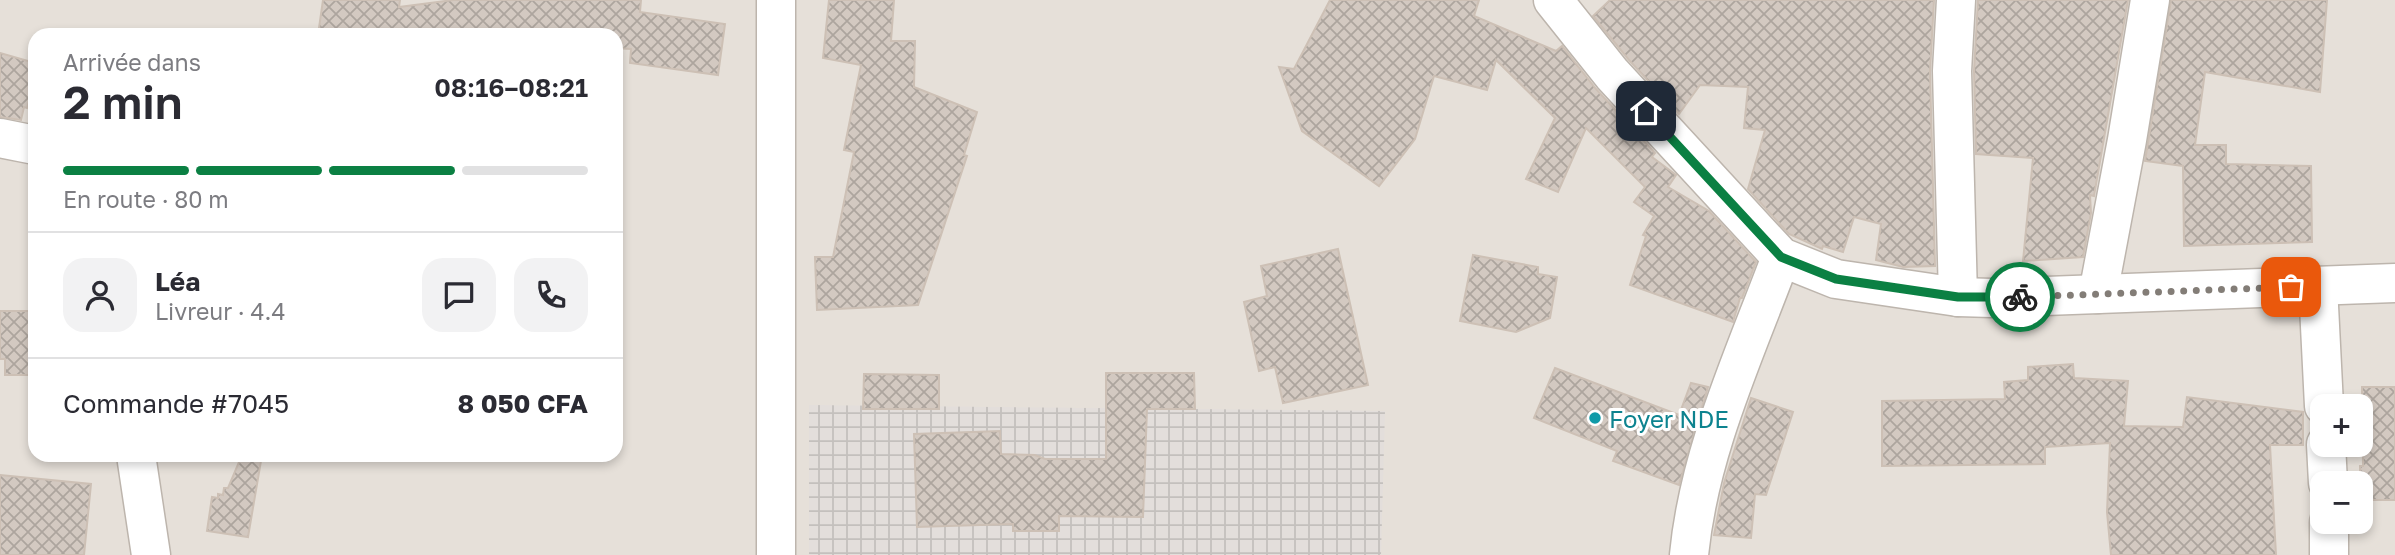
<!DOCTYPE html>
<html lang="fr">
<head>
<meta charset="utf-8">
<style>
	:root { --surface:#fff; --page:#f2f2f3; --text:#2b2b33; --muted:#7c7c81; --line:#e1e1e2; --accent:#0b8043 }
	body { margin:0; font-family:"Golos Text",sans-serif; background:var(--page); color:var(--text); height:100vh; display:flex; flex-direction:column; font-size:26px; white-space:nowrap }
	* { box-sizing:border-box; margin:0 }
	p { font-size:23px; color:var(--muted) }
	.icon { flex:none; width:38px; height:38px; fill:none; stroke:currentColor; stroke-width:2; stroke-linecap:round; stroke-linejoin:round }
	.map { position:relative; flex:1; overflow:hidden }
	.sheet { position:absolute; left:28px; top:28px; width:595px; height:434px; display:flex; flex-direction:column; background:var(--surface); border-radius:21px; box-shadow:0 4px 10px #0003 }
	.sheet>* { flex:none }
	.buttons { position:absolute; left:2310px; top:394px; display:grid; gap:14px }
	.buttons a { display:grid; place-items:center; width:63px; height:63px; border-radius:14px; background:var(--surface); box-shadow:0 4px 10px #0003; font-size:35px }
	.pin { position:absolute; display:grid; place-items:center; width:60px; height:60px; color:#fff; margin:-30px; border-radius:14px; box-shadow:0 4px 10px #0006 }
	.courier { position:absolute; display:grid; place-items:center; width:70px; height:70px; margin:-35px; border:5px solid #0b8043; border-radius:50%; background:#fff; color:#222; box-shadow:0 2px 9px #0007 }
	.overview em { font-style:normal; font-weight:600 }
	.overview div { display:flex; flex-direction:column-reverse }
	.overview { display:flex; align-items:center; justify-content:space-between; height:119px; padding:0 35px }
	h1 { font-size:46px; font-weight:600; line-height:52px }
	.bar { display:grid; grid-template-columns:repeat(4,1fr); gap:10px 7px; align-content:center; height:84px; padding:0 35px }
	.bar i { height:9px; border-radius:5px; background:var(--line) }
	.bar .active { background:var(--accent) }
	.bar p { grid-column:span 4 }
	.line { display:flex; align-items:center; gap:18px; padding:0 35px; border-top:2px solid var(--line) }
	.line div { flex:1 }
	.round { display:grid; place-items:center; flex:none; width:74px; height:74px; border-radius:21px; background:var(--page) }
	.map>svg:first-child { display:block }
</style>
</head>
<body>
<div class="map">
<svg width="2395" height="555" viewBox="0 0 2395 555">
	<defs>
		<pattern id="industrial-grid" width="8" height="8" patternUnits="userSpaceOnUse" patternTransform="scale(1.75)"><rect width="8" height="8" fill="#e3dedb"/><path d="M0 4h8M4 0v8" fill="none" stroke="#c4c0bd"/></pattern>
		<pattern id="building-cross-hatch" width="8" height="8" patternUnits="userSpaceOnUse" patternTransform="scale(1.75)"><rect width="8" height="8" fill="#d3c9c1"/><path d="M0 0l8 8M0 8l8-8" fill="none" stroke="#ada59e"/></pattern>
	</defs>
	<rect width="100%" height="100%" fill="#f3efea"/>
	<path fill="#e6e0d9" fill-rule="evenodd" d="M0 0H2395V555H0ZM35 35H616V455H35ZM2322 406H2361V444H2322ZM2322 483H2361V522H2322Z"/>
	<path fill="url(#industrial-grid)" d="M809 405 1385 411 1381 555H809Z"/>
	<g fill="url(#building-cross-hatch)" stroke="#cdc0b5" stroke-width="2">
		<path d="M323 0H400L399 7 453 0H641L640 12 725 24 718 75 630 63 631 49 616 48V35H318Z"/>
		<path d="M829 0H894L891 41H915L914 87 977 112 964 155 967 156 918 305 817 310 815 257H833L854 152 844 150 861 65 823 58Z"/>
		<path d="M1330 0H1479L1474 16 1556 51 1562 46 1596 89 1655 153 1652 157 1676 175 1668 187 1709 211 1756 262 1742 298H1740L1733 322 1630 285 1646 236 1643 235 1654 216 1634 202 1645 187 1586 128 1558 192 1526 179 1555 118 1496 60 1487 90 1434 76 1415 139 1379 186 1302 131 1279 67 1294 69Z"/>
		<path d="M1610 0H1934L1930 72 1935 266 1903 267 1876 260 1881 224 1854 217 1843 252 1823 246 1822 249 1789 234 1748 189 1765 130 1744 128 1748 87 1700 85 1679 114 1629 60 1593 16Z"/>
		<path d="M1978 0H2128L2094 196 2090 195 2091 213 2083 257 2023 261 2033 158 1976 154 1974 71Z"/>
		<path d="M2171 0H2327L2320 92 2205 72 2195 145H2226V164L2311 166 2312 242 2184 246 2183 166 2145 161Z"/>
		<path d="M0 53 35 63V82L27 108 24 107 21 120 0 117Z"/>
		<path d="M1338 249 1368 385 1283 403 1275 367 1259 371 1244 302 1267 296 1261 266Z"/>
		<path d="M1473 255 1538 267V274L1557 277 1550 318 1516 332 1460 321Z"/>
		<path d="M0 311H35V375H5V359H0Z"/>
		<path d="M2073 364 2074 378 2128 381 2124 426 2183 427 2187 397 2303 412V445H2270L2276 555H2111L2107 512 2110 443 2045 447V464L1882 466V401L2005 399 2004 382 2028 380V367Z"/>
		<path d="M1555 368 1679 415 1691 383 1708 387 1679 485 1613 461 1617 451 1534 418Z"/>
		<path d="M1106 373H1194L1195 409H1147L1143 517 1059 516V531H1013V524L917 527 914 434 1000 431 1001 454 1035 455 1045 459H1106Z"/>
		<path d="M864 374 939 375V409H863Z"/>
		<path d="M2362 387H2395V500H2361L2360 466H2363Z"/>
		<path d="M1751 398 1793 412 1766 495 1755 494 1751 538 1714 535 1724 483Z"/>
		<path d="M242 455H262L248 537 207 531 212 497 218 498V494L223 495 224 488H228Z"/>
		<path d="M0 475 91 484 84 555H0Z"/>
	</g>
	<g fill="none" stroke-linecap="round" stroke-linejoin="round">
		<defs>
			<g id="minor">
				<path d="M776 0V555"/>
				<path d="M1553 0 1612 74 1781 257 1836 279 1958 297 1992 298 2395 283"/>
				<path d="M1956 0 1952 71 1958 297"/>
				<path d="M0 138 35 145"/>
				<path d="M2318 286 2324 406"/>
				<path d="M2098 294 2127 140 2150 0"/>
				<path d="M2326 444 2328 483"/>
				<path d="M136 455 151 555"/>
				<path d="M1689 555C1699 451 1745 354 1781 257"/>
				<path d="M2329 555V522"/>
			</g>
		</defs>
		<use href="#minor" stroke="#bdb5ad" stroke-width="41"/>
		<use href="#minor" stroke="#fff" stroke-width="38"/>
	</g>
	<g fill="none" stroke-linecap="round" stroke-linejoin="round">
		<path stroke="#837d77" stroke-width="7" stroke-dasharray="0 12.6" d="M2020 297 2291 287"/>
		<path stroke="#0b8043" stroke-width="9" d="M1646 111 1781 257 1836 279 1958 297H2020"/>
	</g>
	<circle fill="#0f9aa8" stroke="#fff" stroke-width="2.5" cx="1595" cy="418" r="7"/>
	<g text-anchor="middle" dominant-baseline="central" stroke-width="6" stroke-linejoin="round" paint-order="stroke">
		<g font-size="24" fill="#0d838f" stroke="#fff" text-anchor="start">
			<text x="1609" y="418">Foyer NDE</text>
		</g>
	</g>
</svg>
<div class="buttons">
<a>+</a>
<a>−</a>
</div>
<div class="pin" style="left:2291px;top:287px;background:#ea580c"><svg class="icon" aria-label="bag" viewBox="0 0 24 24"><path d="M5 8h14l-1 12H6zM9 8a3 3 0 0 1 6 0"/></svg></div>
<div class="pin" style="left:1646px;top:111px;background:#1f2937"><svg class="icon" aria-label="home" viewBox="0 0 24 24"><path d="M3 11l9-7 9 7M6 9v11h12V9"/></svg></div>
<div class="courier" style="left:2020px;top:297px"><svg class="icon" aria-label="bike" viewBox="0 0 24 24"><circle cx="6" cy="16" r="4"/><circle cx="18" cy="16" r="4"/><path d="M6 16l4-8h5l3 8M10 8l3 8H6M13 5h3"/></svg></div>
<section class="sheet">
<div class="overview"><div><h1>2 min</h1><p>Arrivée dans</p></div><em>08:16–08:21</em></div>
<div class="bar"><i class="active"></i><i class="active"></i><i class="active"></i><i></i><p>En route · 80 m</p></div>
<div class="line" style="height:126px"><a class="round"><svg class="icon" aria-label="person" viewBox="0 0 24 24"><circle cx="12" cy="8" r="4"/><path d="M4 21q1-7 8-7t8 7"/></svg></a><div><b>Léa</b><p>Livreur · 4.4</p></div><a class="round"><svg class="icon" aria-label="chat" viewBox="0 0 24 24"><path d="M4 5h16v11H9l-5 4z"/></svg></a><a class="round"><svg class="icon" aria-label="phone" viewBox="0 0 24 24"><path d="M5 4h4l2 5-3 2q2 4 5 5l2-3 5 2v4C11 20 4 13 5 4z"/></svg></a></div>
<div class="line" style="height:91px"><div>Commande #7045</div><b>8 050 CFA</b></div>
</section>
</div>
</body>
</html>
